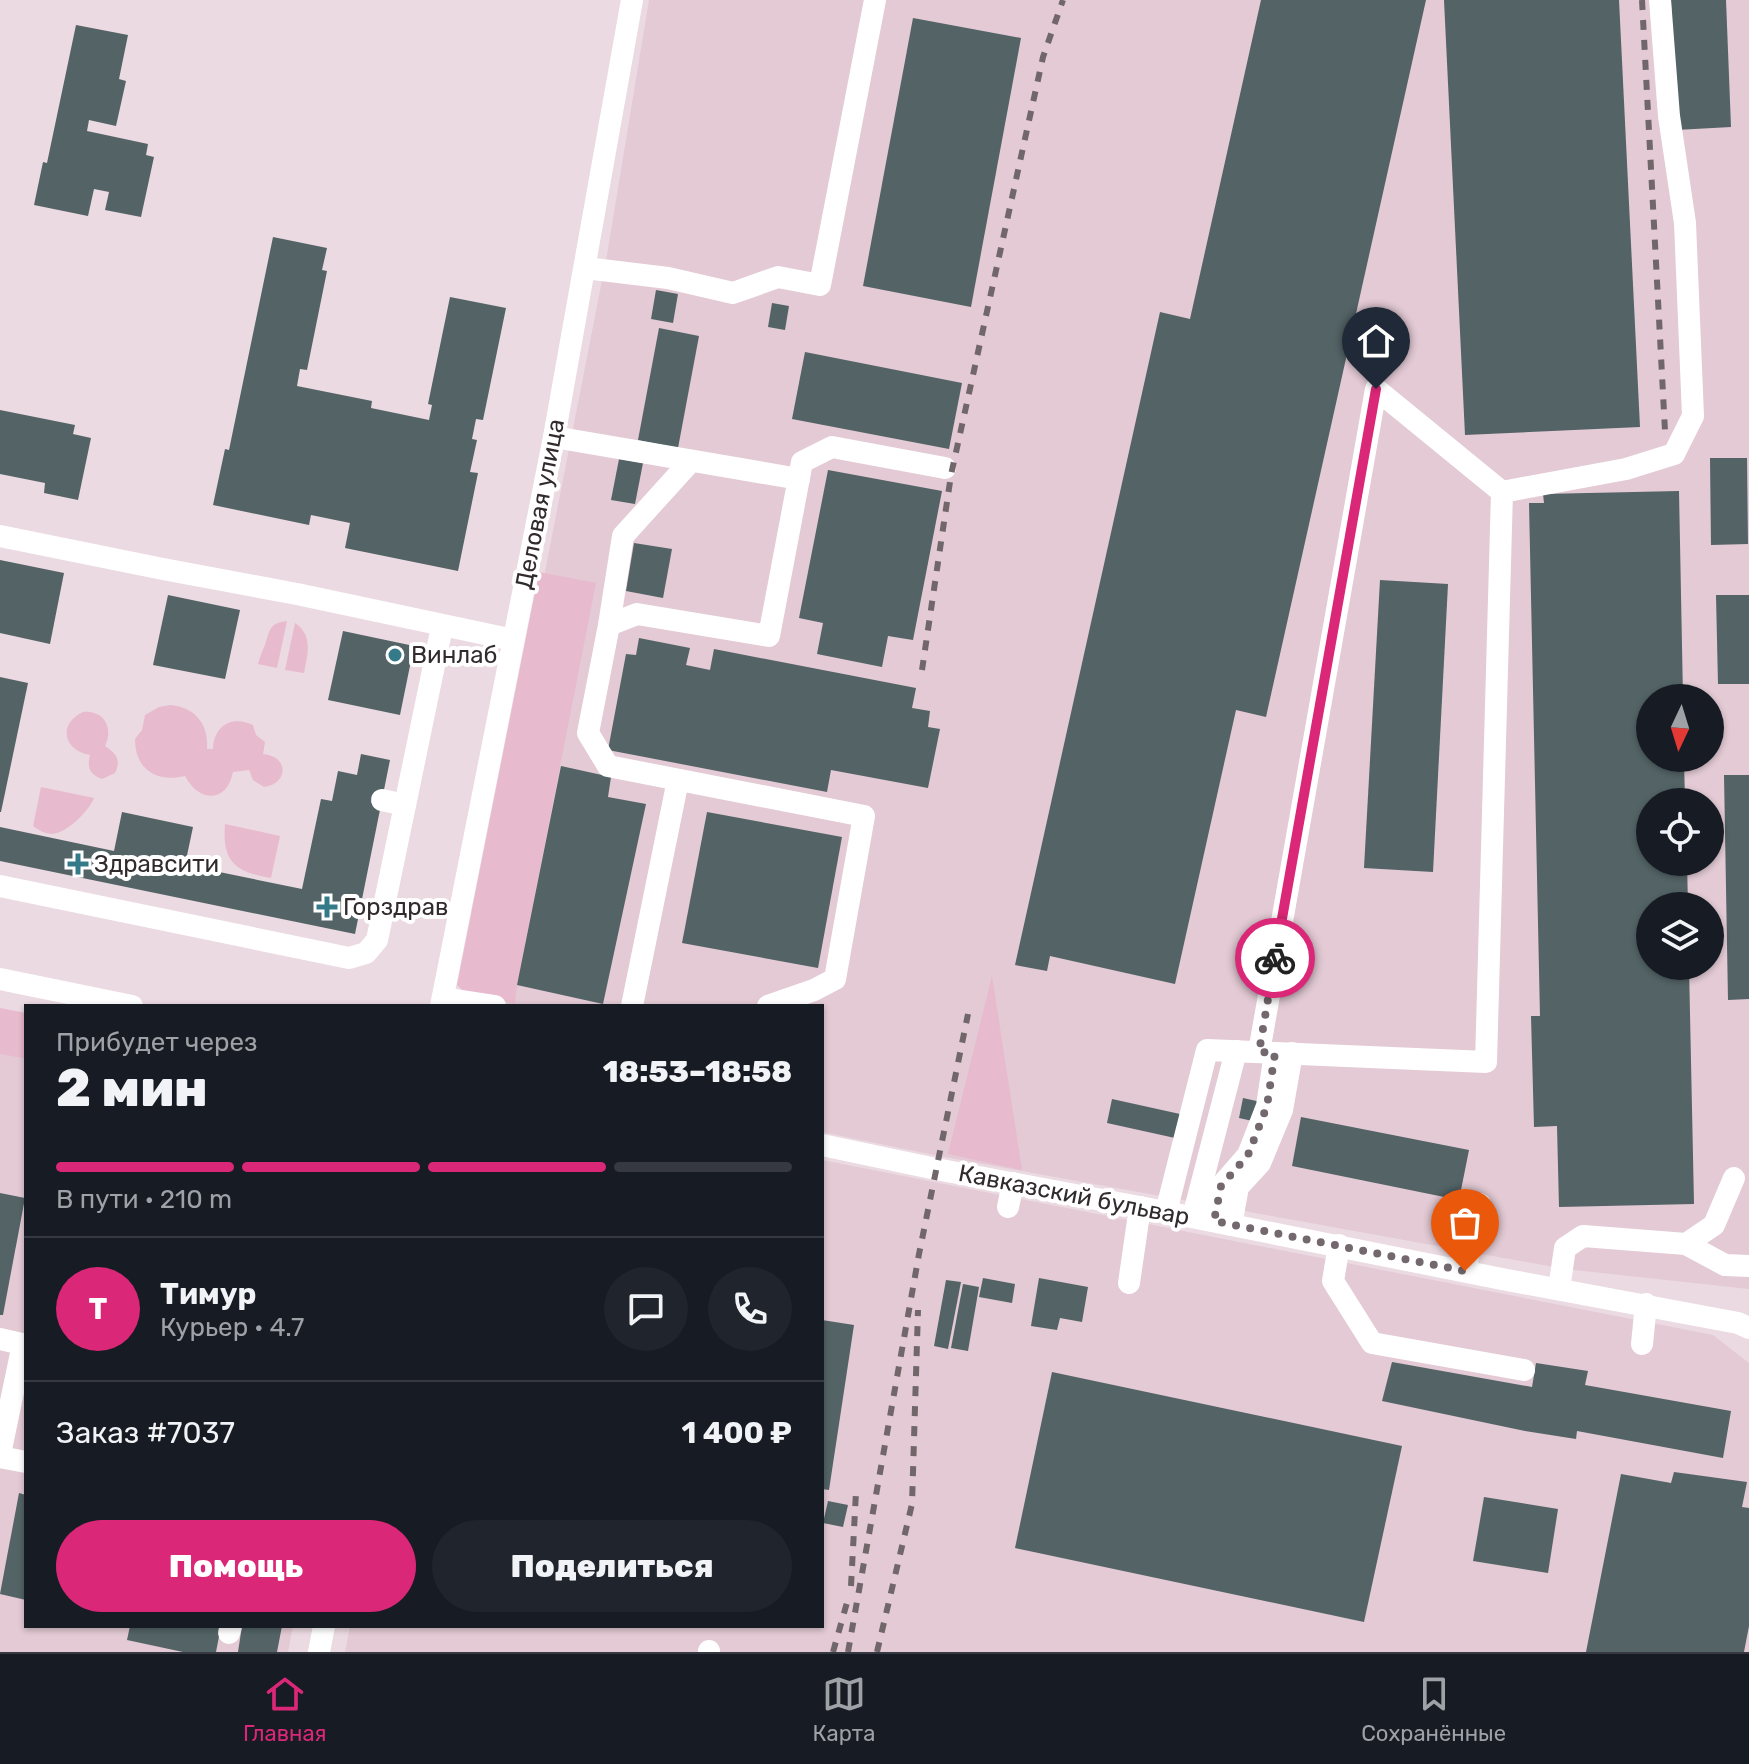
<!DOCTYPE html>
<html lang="ru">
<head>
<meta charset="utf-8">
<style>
	:root { --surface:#171b24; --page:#20242c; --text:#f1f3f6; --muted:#9ea1a6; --line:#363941; --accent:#db2777 }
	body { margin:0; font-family:Rubik,sans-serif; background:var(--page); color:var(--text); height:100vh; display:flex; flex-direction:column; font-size:30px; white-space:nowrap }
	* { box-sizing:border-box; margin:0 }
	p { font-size:26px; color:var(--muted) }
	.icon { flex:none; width:44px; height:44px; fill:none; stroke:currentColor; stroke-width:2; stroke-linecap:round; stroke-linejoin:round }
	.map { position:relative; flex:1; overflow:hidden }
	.drawer { position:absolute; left:24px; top:1004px; width:800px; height:624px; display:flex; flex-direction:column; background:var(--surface); border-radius:0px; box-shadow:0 2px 6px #0004 }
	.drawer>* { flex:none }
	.needle { width:52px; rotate:184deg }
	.tools { position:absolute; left:1636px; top:684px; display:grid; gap:16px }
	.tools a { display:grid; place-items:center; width:88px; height:88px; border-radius:50%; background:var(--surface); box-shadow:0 2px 6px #0004; font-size:40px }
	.pin { position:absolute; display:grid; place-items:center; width:68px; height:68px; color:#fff; margin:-82px -34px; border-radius:50% 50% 50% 0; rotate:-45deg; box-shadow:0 0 8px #0007 }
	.pin .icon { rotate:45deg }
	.courier { position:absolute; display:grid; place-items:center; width:80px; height:80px; margin:-40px; border:6px solid #db2777; border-radius:50%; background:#fff; color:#222; box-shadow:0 2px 10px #0007 }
	.summary em { font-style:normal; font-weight:800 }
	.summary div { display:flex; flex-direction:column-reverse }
	.summary { display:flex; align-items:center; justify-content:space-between; height:136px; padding:0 32px }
	h1 { font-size:52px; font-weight:800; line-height:60px }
	.bar { display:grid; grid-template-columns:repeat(4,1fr); gap:12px 8px; align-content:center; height:96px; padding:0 32px }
	.bar i { height:10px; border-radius:6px; background:var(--line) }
	.bar .current { background:var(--accent) }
	.bar p { grid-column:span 4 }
	.line { display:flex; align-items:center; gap:20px; padding:0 32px; border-top:2px solid var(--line) }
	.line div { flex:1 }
	.round { display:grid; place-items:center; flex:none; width:84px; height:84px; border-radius:42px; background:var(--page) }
	.cta { display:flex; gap:16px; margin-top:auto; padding:16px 32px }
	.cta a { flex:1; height:92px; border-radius:48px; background:var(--accent); color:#fff; font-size:32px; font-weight:800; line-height:92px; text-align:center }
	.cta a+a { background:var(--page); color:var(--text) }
	.dock { display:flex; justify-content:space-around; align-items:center; height:112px; border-top:2px solid var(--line); background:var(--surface); font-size:22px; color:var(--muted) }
	.dock a { display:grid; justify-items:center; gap:4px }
	.dock .current { color:var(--accent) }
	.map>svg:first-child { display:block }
</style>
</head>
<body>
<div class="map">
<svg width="1749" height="1652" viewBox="0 0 1749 1652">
	<rect width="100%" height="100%" fill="#ebdae1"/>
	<g fill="#e3cad4" fill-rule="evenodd">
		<path d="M649 0H1749V1289L1565 1269 939 1156 822 1132V1006H460L607 255ZM1650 698H1710V758H1650ZM1650 802H1710V862H1650ZM1650 906H1710V966H1650Z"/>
		<path d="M0 1054 26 1059V1626H293L288 1652H0Z"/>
		<path d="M822 1160 1713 1335 1749 1363V1652H345L350 1626H822Z"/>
	</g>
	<g fill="#e8bacd">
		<path d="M539 572 596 583 517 985 515 1003 468 996 457 985Z"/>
		<path d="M287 621 277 668 258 664C260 657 262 651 265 645 270 630 269 623 287 621Z"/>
		<path d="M295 623C313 635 308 654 304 673L285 670Z"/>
		<path d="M170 705C195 707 209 724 207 749H213C214 726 231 715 253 725L256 735 265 742 263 754C289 756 289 784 264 787L253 780 249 770 233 772C227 803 199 803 185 776 156 783 135 769 135 739L142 730 145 715 159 707Z"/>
		<path d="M83 712C104 710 114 728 105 746 117 754 121 760 115 773L102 779C89 774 87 767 90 755 64 751 57 724 83 712Z"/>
		<path d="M41 787 94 798C89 811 66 834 51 834 44 833 38 830 33 826Z"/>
		<path d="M225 824 280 836 271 878C235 872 222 862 225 824Z"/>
		<path d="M992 976 1022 1170 948 1154Z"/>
		<path d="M0 1008 26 1013V1059L0 1054Z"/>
	</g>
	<g fill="#536366">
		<path d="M1261 0H1426L1266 717 1236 710 1175 984 1050 956 1047 971 1015 965 1160 312 1190 319Z"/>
		<path d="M1444 0H1619L1640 427 1465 435Z"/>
		<path d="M1671 0H1726L1731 127 1676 130Z"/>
		<path d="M913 18 1021 38 971 307 863 286Z"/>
		<path d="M76 25 128 35 119 79 126 81 116 126 89 120 87 131 148 144 146 155 154 157 141 217 105 210 109 192 94 189 88 216 34 205 43 162 47 163Z"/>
		<path d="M273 237 327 248 322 270 327 271 307 370 300 369 297 386 372 401 371 408 429 420 432 405 428 404 450 297 506 308 483 420 476 419 472 439 477 440 470 472 478 473 458 571 345 548 350 523 311 515 309 525 213 505 225 449 229 450Z"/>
		<path d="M656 290 678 294 673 323 651 319Z"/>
		<path d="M772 303 789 306 785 330 768 327Z"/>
		<path d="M659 328 699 336 678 448 638 440Z"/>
		<path d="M805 352 962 383 949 449 792 419Z"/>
		<path d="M0 410 75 425 73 434 91 438 78 500 44 493 45 483 0 474Z"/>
		<path d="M1710 458H1747L1748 544 1711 545Z"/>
		<path d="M619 459 643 463 635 504 611 500Z"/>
		<path d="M828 470 942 491 913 640 888 636 882 667 817 654 823 623 799 618Z"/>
		<path d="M1679 491 1683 698H1650V758H1684L1685 802H1650V862H1687L1688 906H1650V966H1689L1694 1204 1559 1207 1557 1126 1534 1127 1531 1016H1540L1529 503H1544L1543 494Z"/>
		<path d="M634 543 672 549 663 598 626 591Z"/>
		<path d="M0 560 64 573 50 644 0 633Z"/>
		<path d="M1380 580 1448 584 1433 872 1364 868Z"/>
		<path d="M168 595 240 610 225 679 153 665Z"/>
		<path d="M1716 595H1749V684H1718Z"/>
		<path d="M343 631 414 646 400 715 328 700Z"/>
		<path d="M639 638 690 648 686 665 710 670 714 649 916 688 912 708 930 711 928 727 940 729 928 788 831 770 827 792 608 750 626 654 636 655Z"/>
		<path d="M0 677 28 683 1 812H0Z"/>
		<path d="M361 754 390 760 355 934 0 861V827L114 851 122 812 193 827 185 865 302 889 321 799 332 801 338 771 357 775Z"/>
		<path d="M561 766 611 777 608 797 646 804 603 1004 517 985Z"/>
		<path d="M1724 775H1749V999L1728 1000Z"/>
		<path d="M707 812 842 837 818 968 682 943Z"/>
		<path d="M1243 1098 1261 1102 1257 1122 1239 1118Z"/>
		<path d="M1112 1099 1180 1114 1175 1138 1107 1123Z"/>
		<path d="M1301 1117 1469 1150 1459 1200 1292 1166Z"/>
		<path d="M0 1193 25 1198 3 1315H0Z"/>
		<path d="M983 1278 1015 1284 1012 1303 979 1297Z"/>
		<path d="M1039 1278 1088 1287 1082 1322 1060 1318 1057 1330 1031 1326Z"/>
		<path d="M946 1280 961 1282 948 1349 934 1346Z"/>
		<path d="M963 1284 979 1287 968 1351 951 1348Z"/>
		<path d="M822 1320 854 1325 829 1490 822 1489Z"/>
		<path d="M1392 1362 1532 1387 1536 1363 1588 1371 1585 1385 1731 1411 1723 1458 1577 1431 1576 1439 1525 1431 1382 1401Z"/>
		<path d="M1052 1372 1402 1446 1364 1622 1015 1548Z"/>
		<path d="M1674 1472 1747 1482 1742 1507 1749 1508V1626L1744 1652H1586L1621 1474 1671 1483Z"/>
		<path d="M19 1493 26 1495V1600L0 1594Z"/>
		<path d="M1484 1497 1558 1509 1548 1573 1473 1561Z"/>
		<path d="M828 1501 848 1505 843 1527 823 1523Z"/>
		<path d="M130 1626H221L216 1652H183L127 1640Z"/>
		<path d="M242 1626H282L277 1652H238Z"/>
	</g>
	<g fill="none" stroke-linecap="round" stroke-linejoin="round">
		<g stroke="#fff" stroke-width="22">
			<path d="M585 268 668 278 733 293 778 277 820 285 875 0"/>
			<path d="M554 437 799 479"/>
			<path d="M1502 492 1626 469 1674 454 1693 416 1685 223 1669 116 1660 0"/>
			<path d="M0 536 163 569 297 594 513 640"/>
			<path d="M609 625 623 536 690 462"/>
			<path d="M382 800 405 805"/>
			<path d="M0 886 349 958 366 953 377 940 442 627"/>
			<path d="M0 979 132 1006"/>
			<path d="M443 998 495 1006"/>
			<path d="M441 1006 554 437 632 0"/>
			<path d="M632 1006 678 780"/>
			<path d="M768 1006 814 990 835 979 864 816 608 766 588 733 609 625 637 614 769 636 802 462 832 447 945 468"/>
			<path d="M822 1145 936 1169 1166 1212 1507 1280 1738 1323 1749 1328"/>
			<path d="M1008 1207 1013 1183"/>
			<path d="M1166 1212 1207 1050 1486 1062 1502 492 1376 389 1259 1052"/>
			<path d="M1193 1217 1236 1051"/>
			<path d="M1214 1221 1221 1186 1248 1155 1267 1106 1275 1053"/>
			<path d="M1231 1225 1238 1187 1260 1163 1282 1110 1292 1053"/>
			<path d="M1686 1244 1725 1265 1749 1266"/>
			<path d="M1339 1245 1333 1281 1372 1343 1524 1370"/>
			<path d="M1465 1271 1480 1204"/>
			<path d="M1129 1283 1140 1207"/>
			<path d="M1559 1289 1565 1248 1583 1236 1686 1244 1714 1225 1734 1178"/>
			<path d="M0 1339 26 1345"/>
			<path d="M1642 1344 1646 1304"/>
			<path d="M0 1454 23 1344"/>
			<path d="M0 1457 26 1462"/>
			<path d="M229 1633 231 1626"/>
			<path d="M319 1652 324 1626"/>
			<path d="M709 1652V1651"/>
		</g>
		<g stroke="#71676b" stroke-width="6" stroke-dasharray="10 10" stroke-linecap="butt">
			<path d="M1642 0 1665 431"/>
			<path d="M922 670 951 475 1043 57 1063 0"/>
			<path d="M851 1586 856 1492"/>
			<path d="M833 1652 848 1599"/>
			<path d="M848 1652 919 1254 968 1014"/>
			<path d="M877 1652 912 1504 918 1310"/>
		</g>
	</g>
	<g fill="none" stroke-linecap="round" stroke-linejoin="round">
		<path stroke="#73686d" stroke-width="8" stroke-dasharray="0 14.4" d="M1275 958 1259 1052 1275 1053 1267 1106 1248 1155 1221 1186 1214 1221 1465 1271"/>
		<path stroke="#db2777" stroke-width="10" d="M1275 958 1376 389"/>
	</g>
	<g fill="#357a88" stroke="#fff" stroke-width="3">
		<circle cx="395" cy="655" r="8"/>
		<path d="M74 852h8v8h8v8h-8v8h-8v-8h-8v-8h8z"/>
		<path d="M323 895h8v8h8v8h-8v8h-8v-8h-8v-8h8z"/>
	</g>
	<g text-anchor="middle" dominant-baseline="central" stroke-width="8" stroke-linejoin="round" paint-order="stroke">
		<g font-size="24" fill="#322b2e" stroke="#fff">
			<text transform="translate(540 504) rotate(-79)">Деловая улица</text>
			<text transform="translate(1074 1195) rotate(11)">Кавказский бульвар</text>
		</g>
		<g font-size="24" fill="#322b2e" stroke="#fff" text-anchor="start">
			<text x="411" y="655">Винлаб</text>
			<text x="94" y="864">Здравсити</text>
			<text x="343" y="907">Горздрав</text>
		</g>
	</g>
</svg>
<div class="tools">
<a><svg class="needle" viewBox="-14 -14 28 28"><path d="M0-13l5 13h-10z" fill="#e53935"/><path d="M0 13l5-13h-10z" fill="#9ea1a6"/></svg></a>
<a><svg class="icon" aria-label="locate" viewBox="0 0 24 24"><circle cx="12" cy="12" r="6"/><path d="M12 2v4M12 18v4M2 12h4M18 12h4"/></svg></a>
<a><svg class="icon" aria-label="layers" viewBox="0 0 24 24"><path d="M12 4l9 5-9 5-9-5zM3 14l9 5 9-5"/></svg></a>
</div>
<div class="pin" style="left:1465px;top:1271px;background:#ea580c"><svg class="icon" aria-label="bag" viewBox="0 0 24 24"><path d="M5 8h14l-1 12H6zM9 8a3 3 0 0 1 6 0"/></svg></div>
<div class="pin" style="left:1376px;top:389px;background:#1f2937"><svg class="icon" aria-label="home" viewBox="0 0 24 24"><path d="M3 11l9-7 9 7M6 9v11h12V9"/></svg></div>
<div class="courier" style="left:1275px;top:958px"><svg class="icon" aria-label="bike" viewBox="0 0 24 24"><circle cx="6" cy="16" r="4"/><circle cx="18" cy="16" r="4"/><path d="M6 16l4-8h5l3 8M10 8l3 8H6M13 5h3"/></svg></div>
<section class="drawer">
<div class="summary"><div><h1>2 мин</h1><p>Прибудет через</p></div><em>18:53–18:58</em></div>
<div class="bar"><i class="current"></i><i class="current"></i><i class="current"></i><i></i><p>В пути · 210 m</p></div>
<div class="line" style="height:144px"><b class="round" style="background:var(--accent);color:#fff">Т</b><div><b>Тимур</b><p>Курьер · 4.7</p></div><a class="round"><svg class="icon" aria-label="chat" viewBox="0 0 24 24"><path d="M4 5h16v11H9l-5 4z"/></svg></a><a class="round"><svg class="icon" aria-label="phone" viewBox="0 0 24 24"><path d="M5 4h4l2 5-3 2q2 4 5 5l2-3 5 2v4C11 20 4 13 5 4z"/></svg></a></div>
<div class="line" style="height:104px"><div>Заказ #7037</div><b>1 400 ₽</b></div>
<div class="cta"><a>Помощь</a><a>Поделиться</a></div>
</section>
</div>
<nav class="dock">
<a class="current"><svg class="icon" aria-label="home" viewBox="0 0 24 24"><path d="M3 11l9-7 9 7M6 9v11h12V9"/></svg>Главная</a>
<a><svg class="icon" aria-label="map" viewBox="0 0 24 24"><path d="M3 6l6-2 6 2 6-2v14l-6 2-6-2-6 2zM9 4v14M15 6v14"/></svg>Карта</a>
<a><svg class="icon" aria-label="saved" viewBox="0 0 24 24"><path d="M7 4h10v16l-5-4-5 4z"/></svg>Сохранённые</a>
</nav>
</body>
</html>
